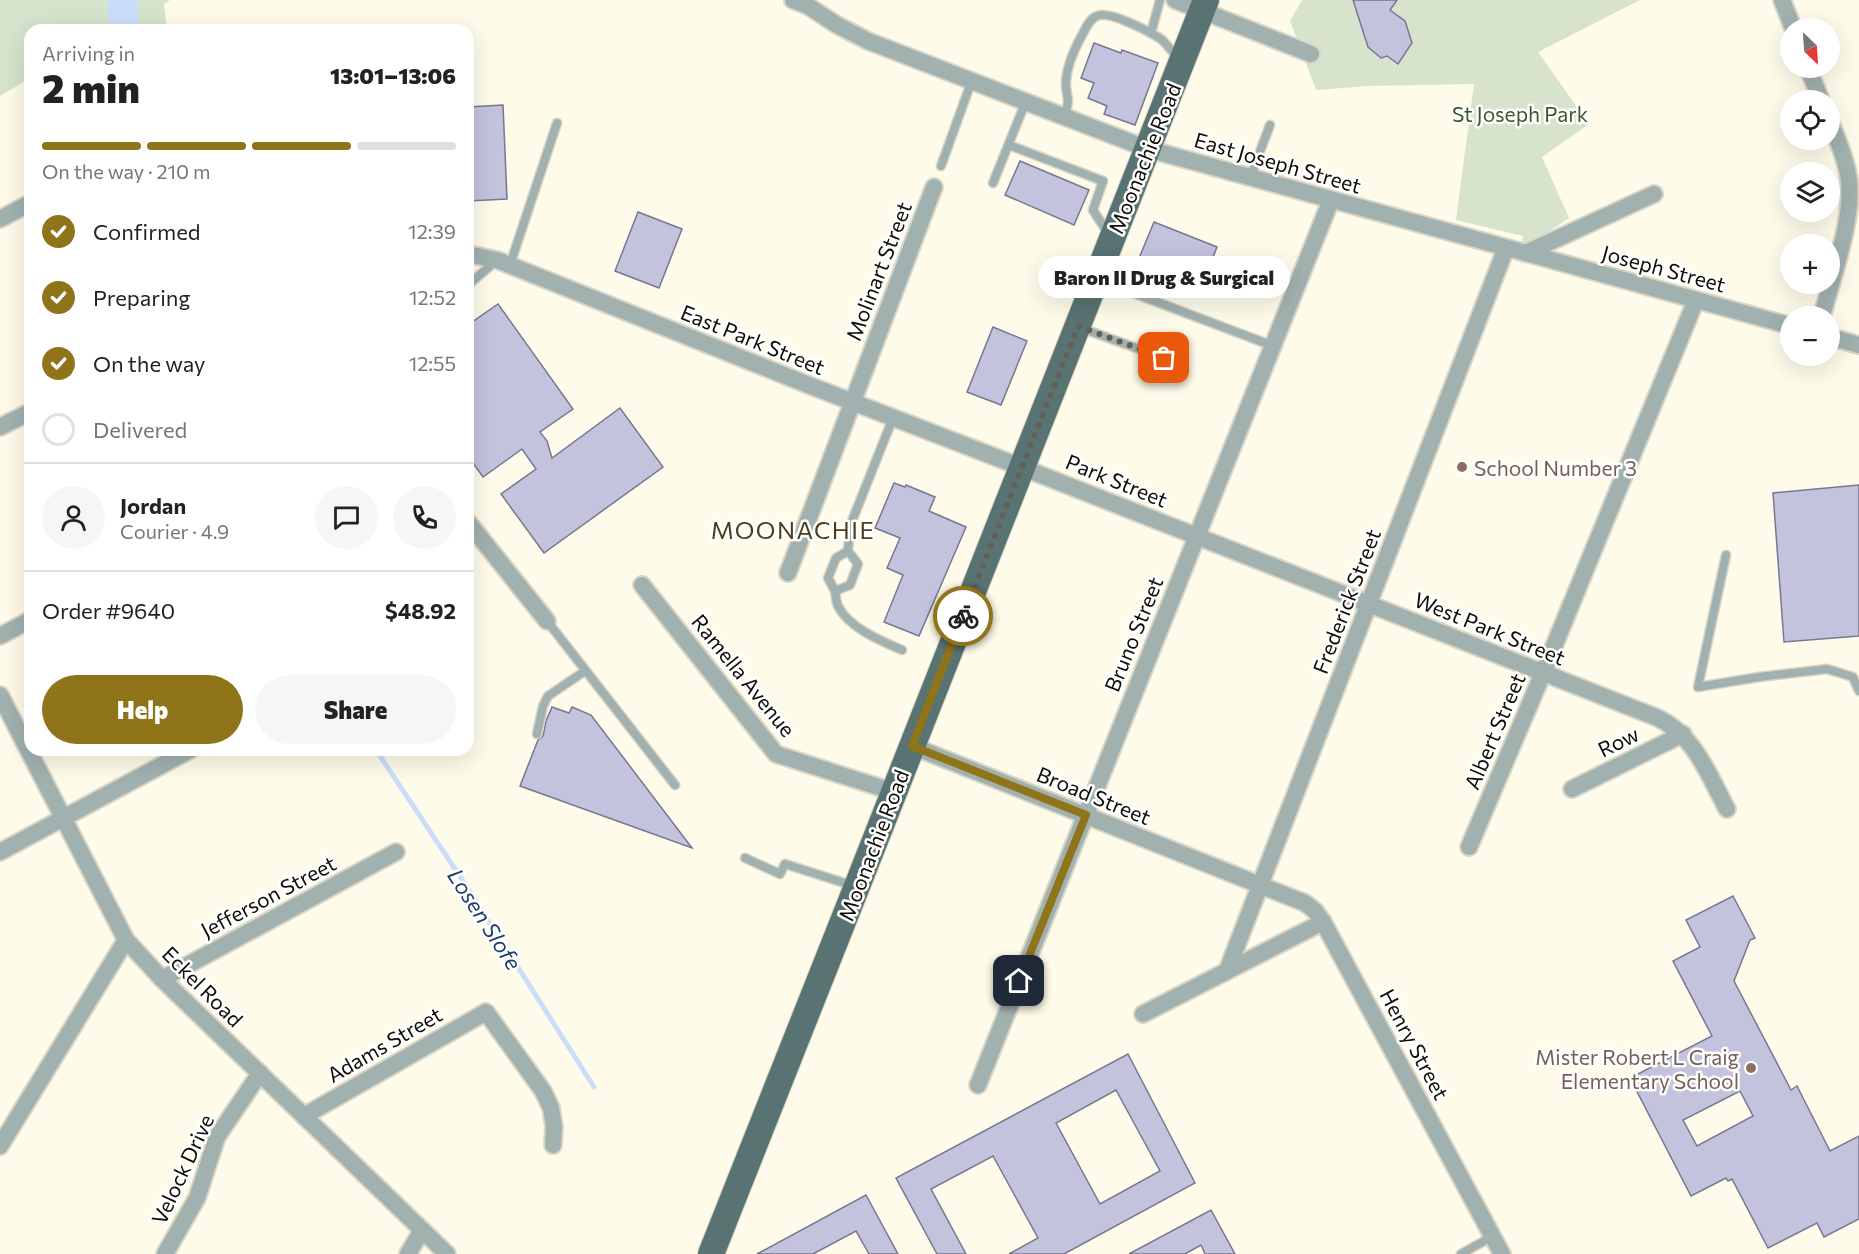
<!DOCTYPE html>
<html lang="en">
<head>
<meta charset="utf-8">
<style>
	:root { --surface:#fff; --page:#f6f6f6; --text:#222; --muted:#767676; --line:#e0e0e0; --accent:#90741a }
	body { margin:0; font-family:Commissioner,sans-serif; background:var(--page); color:var(--text); height:100vh; display:flex; flex-direction:column; font-size:22px; white-space:nowrap }
	* { box-sizing:border-box; margin:0 }
	p { font-size:20px; color:var(--muted) }
	.icon { flex:none; width:33px; height:33px; fill:none; stroke:currentColor; stroke-width:2; stroke-linecap:round; stroke-linejoin:round }
	.map { position:relative; flex:1; overflow:hidden }
	.panel { position:absolute; left:24px; top:24px; width:450px; height:732px; display:flex; flex-direction:column; background:var(--surface); border-radius:18px; box-shadow:0 6px 24px #0002 }
	.panel>* { flex:none }
	.needle { width:39px; rotate:155deg }
	.tools { position:absolute; left:1780px; top:18px; display:grid; gap:12px }
	.tools a { display:grid; place-items:center; width:60px; height:60px; border-radius:50%; background:var(--surface); box-shadow:0 6px 24px #0002; font-size:30px }
	.pin { position:absolute; display:grid; place-items:center; width:51px; height:51px; color:#fff; margin:-26px; border-radius:12px; box-shadow:0 3px 9px #0006 }
	.courier { position:absolute; display:grid; place-items:center; width:60px; height:60px; margin:-30px; border:4px solid #90741a; border-radius:50%; background:#fff; color:#222; box-shadow:0 2px 8px #0007 }
	.bubble { position:absolute; height:42px; border-radius:21px; background:var(--surface); box-shadow:0 6px 24px #0002; font-size:20px; font-weight:800; line-height:42px; text-align:center }
	.head em { font-style:normal; font-weight:800 }
	.head div { display:flex; flex-direction:column-reverse }
	.head { display:flex; align-items:center; justify-content:space-between; height:102px; padding:0 18px }
	h1 { font-size:39px; font-weight:800; line-height:45px }
	.bar { display:grid; grid-template-columns:repeat(4,1fr); gap:9px 6px; align-content:center; height:72px; padding:0 18px }
	.bar i { height:8px; border-radius:4px; background:var(--line) }
	.bar .active { background:var(--accent) }
	.bar p { grid-column:span 4 }
	.line { display:flex; align-items:center; gap:15px; padding:0 18px; border-top:2px solid var(--line) }
	.line div { flex:1 }
	.round { display:grid; place-items:center; flex:none; width:63px; height:63px; border-radius:32px; background:var(--page) }
	ol { padding:0 18px; list-style:none }
	li { display:flex; align-items:center; gap:18px; height:66px }
	li p { margin-inline-start:auto }
	li .icon { padding:6px; border-radius:50%; background:var(--accent); color:#fff; stroke-width:4 }
	li:last-child { color:var(--muted) }
	li i { width:33px; height:33px; border:3px solid var(--line); border-radius:50% }
	.primary-button { display:flex; gap:12px; margin-top:auto; padding:12px 18px }
	.primary-button a { flex:1; height:69px; border-radius:36px; background:var(--accent); color:#fff; font-size:24px; font-weight:800; line-height:69px; text-align:center }
	.primary-button a+a { background:var(--page); color:var(--text) }
	.map>svg:first-child { display:block }
</style>
</head>
<body>
<div class="map">
<svg width="1859" height="1254" viewBox="0 0 1859 1254">
	<rect width="100%" height="100%" fill="#fefbea"/>
	<g fill="#d7e3cd">
		<path d="M0 0H170L164 4 167 30H30V78L0 96Z"/>
		<path d="M1302 0H1640L1538 52 1589 124 1542 157 1569 218 1520 251 1523 236 1456 220 1474 84 1368 86 1316 90 1290 21Z"/>
	</g>
	<g fill="none" stroke-linecap="round" stroke-linejoin="round">
		<path stroke="#cbdef9" stroke-width="5" d="M376 750 465 884 594 1087"/>
		<path stroke="#cbdef9" stroke-width="30" d="M122 0 124 30"/>
	</g>
	<g fill="#c3c3de" stroke="#787790" stroke-width="1.5" fill-rule="evenodd">
		<path d="M1353 0H1397L1390 10 1405 21 1412 43 1398 64 1387 56 1381 58 1368 47Z"/>
		<path d="M1094 43 1121 53 1122 50 1158 63 1135 125 1104 114 1107 106 1088 98 1094 83 1081 78Z"/>
		<path d="M503 105 507 199 468 201V107Z"/>
		<path d="M1020 161 1089 190 1074 225 1005 195Z"/>
		<path d="M638 212 682 229 659 288 615 271Z"/>
		<path d="M1154 222 1217 247 1199 293 1135 268Z"/>
		<path d="M498 304 573 409 540 432 547 441 552 458 620 408 663 467 544 553 501 494 536 469 522 449 483 477 468 456V325Z"/>
		<path d="M993 327 1027 341 1001 405 967 392Z"/>
		<path d="M894 483 905 487 906 485 935 497 929 511 966 527 919 636 884 622 903 575 887 568 900 538 875 528Z"/>
		<path d="M1859 485V636L1784 642 1773 493Z"/>
		<path d="M552 707 569 713 572 707 591 715 692 848 520 786 538 740 543 736 546 721Z"/>
		<path d="M1733 896 1755 938 1750 940 1734 981 1791 1090 1797 1086 1830 1151 1859 1136V1219L1824 1237 1817 1223 1768 1248 1732 1179 1728 1181 1726 1178 1691 1196 1630 1078 1712 1036 1673 961 1700 947 1686 920ZM1740 1091 1753 1116 1697 1146 1683 1120Z"/>
		<path d="M1128 1054 1195 1183 1064 1254H1009L1038 1238 993 1156 931 1189 966 1254H937L896 1178ZM1116 1090 1160 1171 1100 1204 1056 1123Z"/>
		<path d="M866 1195 898 1254H869L856 1231 813 1254H757Z"/>
		<path d="M1211 1210 1235 1254H1205L1201 1245 1185 1254H1129Z"/>
	</g>
	<g fill="none" stroke-linecap="round" stroke-linejoin="round">
		<defs>
			<g id="service">
				<path d="M1151 33 1160 0"/>
				<path d="M1064 116C1072 97 1065 97 1066 81 1067 66 1074 50 1081 37 1085 30 1089 19 1097 16 1109 10 1150 32 1161 39 1168 45 1172 53 1180 58"/>
				<path d="M1009 145 1103 181 1093 210 1109 235"/>
				<path d="M941 166 972 80"/>
				<path d="M1250 178 1270 125"/>
				<path d="M993 183 1026 101"/>
				<path d="M510 265 557 123"/>
				<path d="M1099 280 1273 346"/>
				<path d="M468 285 497 260"/>
				<path d="M1081 328 1164 358"/>
				<path d="M848 551 836 558 828 578 835 591 850 585 858 564 848 551 850 526 893 418"/>
				<path d="M1726 555 1698 687 1759 677 1827 669 1853 677 1859 691"/>
				<path d="M835 591C836 596 836 602 838 606 849 628 881 641 902 650"/>
				<path d="M547 621 675 785"/>
				<path d="M537 734 543 706 548 696 585 671"/>
				<path d="M745 858 780 874 785 864 854 886"/>
				<path d="M1461 1254 1493 1236"/>
			</g>
			<g id="minor">
				<path d="M793 0 808 6 837 25 868 41 1148 149 1791 326"/>
				<path d="M1175 0 1311 54"/>
				<path d="M1782 0 1793 28"/>
				<path d="M1808 68 1821 100"/>
				<path d="M0 219 30 203"/>
				<path d="M1526 253 1654 194"/>
				<path d="M468 254 497 260 811 386 1021 467 1658 718C1695 736 1708 774 1727 809"/>
				<path d="M1822 316C1832 278 1854 218 1849 180 1846 159 1838 141 1830 122"/>
				<path d="M1830 337 1859 345"/>
				<path d="M0 427 30 412"/>
				<path d="M468 522 547 621"/>
				<path d="M788 573 934 187"/>
				<path d="M642 585 776 754 894 792"/>
				<path d="M0 636 30 620"/>
				<path d="M0 695 126 940 162 979 447 1254"/>
				<path d="M912 746 1305 903 1315 911 1323 922 1502 1254"/>
				<path d="M1572 789 1683 734"/>
				<path d="M1469 847 1543 673 1696 300"/>
				<path d="M0 852 190 750"/>
				<path d="M1227 971 1506 248"/>
				<path d="M162 979 396 852"/>
				<path d="M1143 1014 1323 922"/>
				<path d="M978 1085 1331 200"/>
				<path d="M304 1116 486 1012 543 1091 551 1108 554 1127 553 1145"/>
				<path d="M0 1146 126 940"/>
				<path d="M165 1254 197 1198 217 1137 260 1073"/>
				<path d="M408 1254 422 1230"/>
			</g>
			<path id="primary" d="M711 1254 861 876 1206 0"/>
		</defs>
		<use href="#service" stroke="#d8d5c5" stroke-width="11"/>
		<use href="#minor" stroke="#d8d5c5" stroke-width="20"/>
		<use href="#primary" stroke="#d8d5c5" stroke-width="28"/>
		<use href="#service" stroke="#a1b1b0" stroke-width="8"/>
		<use href="#minor" stroke="#a1b1b0" stroke-width="16"/>
		<use href="#primary" stroke="#587372" stroke-width="26"/>
	</g>
	<g fill="none" stroke-linecap="round" stroke-linejoin="round">
		<path stroke="#626054" stroke-width="6" stroke-dasharray="0 10.8" d="M963 616 1078 326 1164 358"/>
		<path stroke="#90741a" stroke-width="8" d="M963 616 912 746 1086 815 1019 981"/>
	</g>
	<g fill="#8d6e63" stroke="#fff" stroke-width="2">
		<circle cx="1462" cy="467" r="6"/>
		<circle cx="1751" cy="1068" r="6"/>
	</g>
	<g text-anchor="middle" dominant-baseline="central" stroke-width="5" stroke-linejoin="round" paint-order="stroke">
		<g font-size="21" fill="#3e5825" stroke="#fff">
			<text x="1520" y="113">St Joseph Park</text>
		</g>
		<g font-size="21" fill="#0e0c04" stroke="#fff">
			<text transform="translate(1144 158) rotate(-68)">Moonachie Road</text>
			<text transform="translate(1278 162) rotate(16)">East Joseph Street</text>
			<text transform="translate(1664 268) rotate(15)">Joseph Street</text>
			<text transform="translate(878 271) rotate(-69)">Molinart Street</text>
			<text transform="translate(753 339) rotate(22)">East Park Street</text>
			<text transform="translate(1117 480) rotate(22)">Park Street</text>
			<text transform="translate(1346 601) rotate(-69)">Frederick Street</text>
			<text transform="translate(1490 628) rotate(22)">West Park Street</text>
			<text transform="translate(1133 634) rotate(-68)">Bruno Street</text>
			<text transform="translate(744 675) rotate(51)">Ramella Avenue</text>
			<text transform="translate(1494 731) rotate(-67)">Albert Street</text>
			<text transform="translate(1618 741) rotate(-26)">Row</text>
			<text transform="translate(1094 795) rotate(22)">Broad Street</text>
			<text transform="translate(873 845) rotate(-69)">Moonachie Road</text>
			<text transform="translate(268 896) rotate(-28)">Jefferson Street</text>
			<text transform="translate(203 986) rotate(45)">Eckel Road</text>
			<text transform="translate(384 1044) rotate(-30)">Adams Street</text>
			<text transform="translate(1415 1044) rotate(62)">Henry Street</text>
			<text transform="translate(182 1169) rotate(-65)">Velock Drive</text>
		</g>
		<g font-size="21" fill="#785e54" stroke="#fff" text-anchor="start">
			<text x="1474" y="467">School Number 3</text>
			<text x="1739" y="1056" text-anchor="end">Mister Robert L Craig<tspan x="1739" dy="24">Elementary School</tspan></text>
		</g>
		<g font-size="22" font-style="italic" fill="#1d3e68" stroke="#fff">
			<text transform="translate(485 919) rotate(57)">Losen Slofe</text>
		</g>
		<g font-size="24" letter-spacing="1.5" fill="#4c3e16" stroke="#fff">
			<text x="793" y="529">MOONACHIE</text>
		</g>
	</g>
</svg>
<div class="tools">
<a><svg class="needle" viewBox="-14 -14 28 28"><path d="M0-13l5 13h-10z" fill="#e53935"/><path d="M0 13l5-13h-10z" fill="#767676"/></svg></a>
<a><svg class="icon" aria-label="locate" viewBox="0 0 24 24"><circle cx="12" cy="12" r="6"/><path d="M12 2v4M12 18v4M2 12h4M18 12h4"/></svg></a>
<a><svg class="icon" aria-label="layers" viewBox="0 0 24 24"><path d="M12 4l9 5-9 5-9-5zM3 14l9 5 9-5"/></svg></a>
<a>+</a>
<a>−</a>
</div>
<div class="pin" style="left:1164px;top:358px;background:#ea580c"><svg class="icon" aria-label="bag" viewBox="0 0 24 24"><path d="M5 8h14l-1 12H6zM9 8a3 3 0 0 1 6 0"/></svg></div>
<div class="pin" style="left:1019px;top:981px;background:#1f2937"><svg class="icon" aria-label="home" viewBox="0 0 24 24"><path d="M3 11l9-7 9 7M6 9v11h12V9"/></svg></div>
<div class="courier" style="left:963px;top:616px"><svg class="icon" aria-label="bike" viewBox="0 0 24 24"><circle cx="6" cy="16" r="4"/><circle cx="18" cy="16" r="4"/><path d="M6 16l4-8h5l3 8M10 8l3 8H6M13 5h3"/></svg></div>
<div class="bubble" style="left:1038px;top:256px;width:252px">Baron II Drug &amp; Surgical</div>
<section class="panel">
<div class="head"><div><h1>2 min</h1><p>Arriving in</p></div><em>13:01–13:06</em></div>
<div class="bar"><i class="active"></i><i class="active"></i><i class="active"></i><i></i><p>On the way · 210 m</p></div>
<ol>
<li><svg class="icon" aria-label="check" viewBox="0 0 24 24"><path d="M5 12l5 5 9-10"/></svg>Confirmed<p>12:39</p></li>
<li><svg class="icon" aria-label="check" viewBox="0 0 24 24"><path d="M5 12l5 5 9-10"/></svg>Preparing<p>12:52</p></li>
<li><svg class="icon" aria-label="check" viewBox="0 0 24 24"><path d="M5 12l5 5 9-10"/></svg>On the way<p>12:55</p></li>
<li><i></i>Delivered</li>
</ol>
<div class="line" style="height:108px"><a class="round"><svg class="icon" aria-label="person" viewBox="0 0 24 24"><circle cx="12" cy="8" r="4"/><path d="M4 21q1-7 8-7t8 7"/></svg></a><div><b>Jordan</b><p>Courier · 4.9</p></div><a class="round"><svg class="icon" aria-label="chat" viewBox="0 0 24 24"><path d="M4 5h16v11H9l-5 4z"/></svg></a><a class="round"><svg class="icon" aria-label="phone" viewBox="0 0 24 24"><path d="M5 4h4l2 5-3 2q2 4 5 5l2-3 5 2v4C11 20 4 13 5 4z"/></svg></a></div>
<div class="line" style="height:78px"><div>Order #9640</div><b>$48.92</b></div>
<div class="primary-button"><a>Help</a><a>Share</a></div>
</section>
</div>
</body>
</html>
